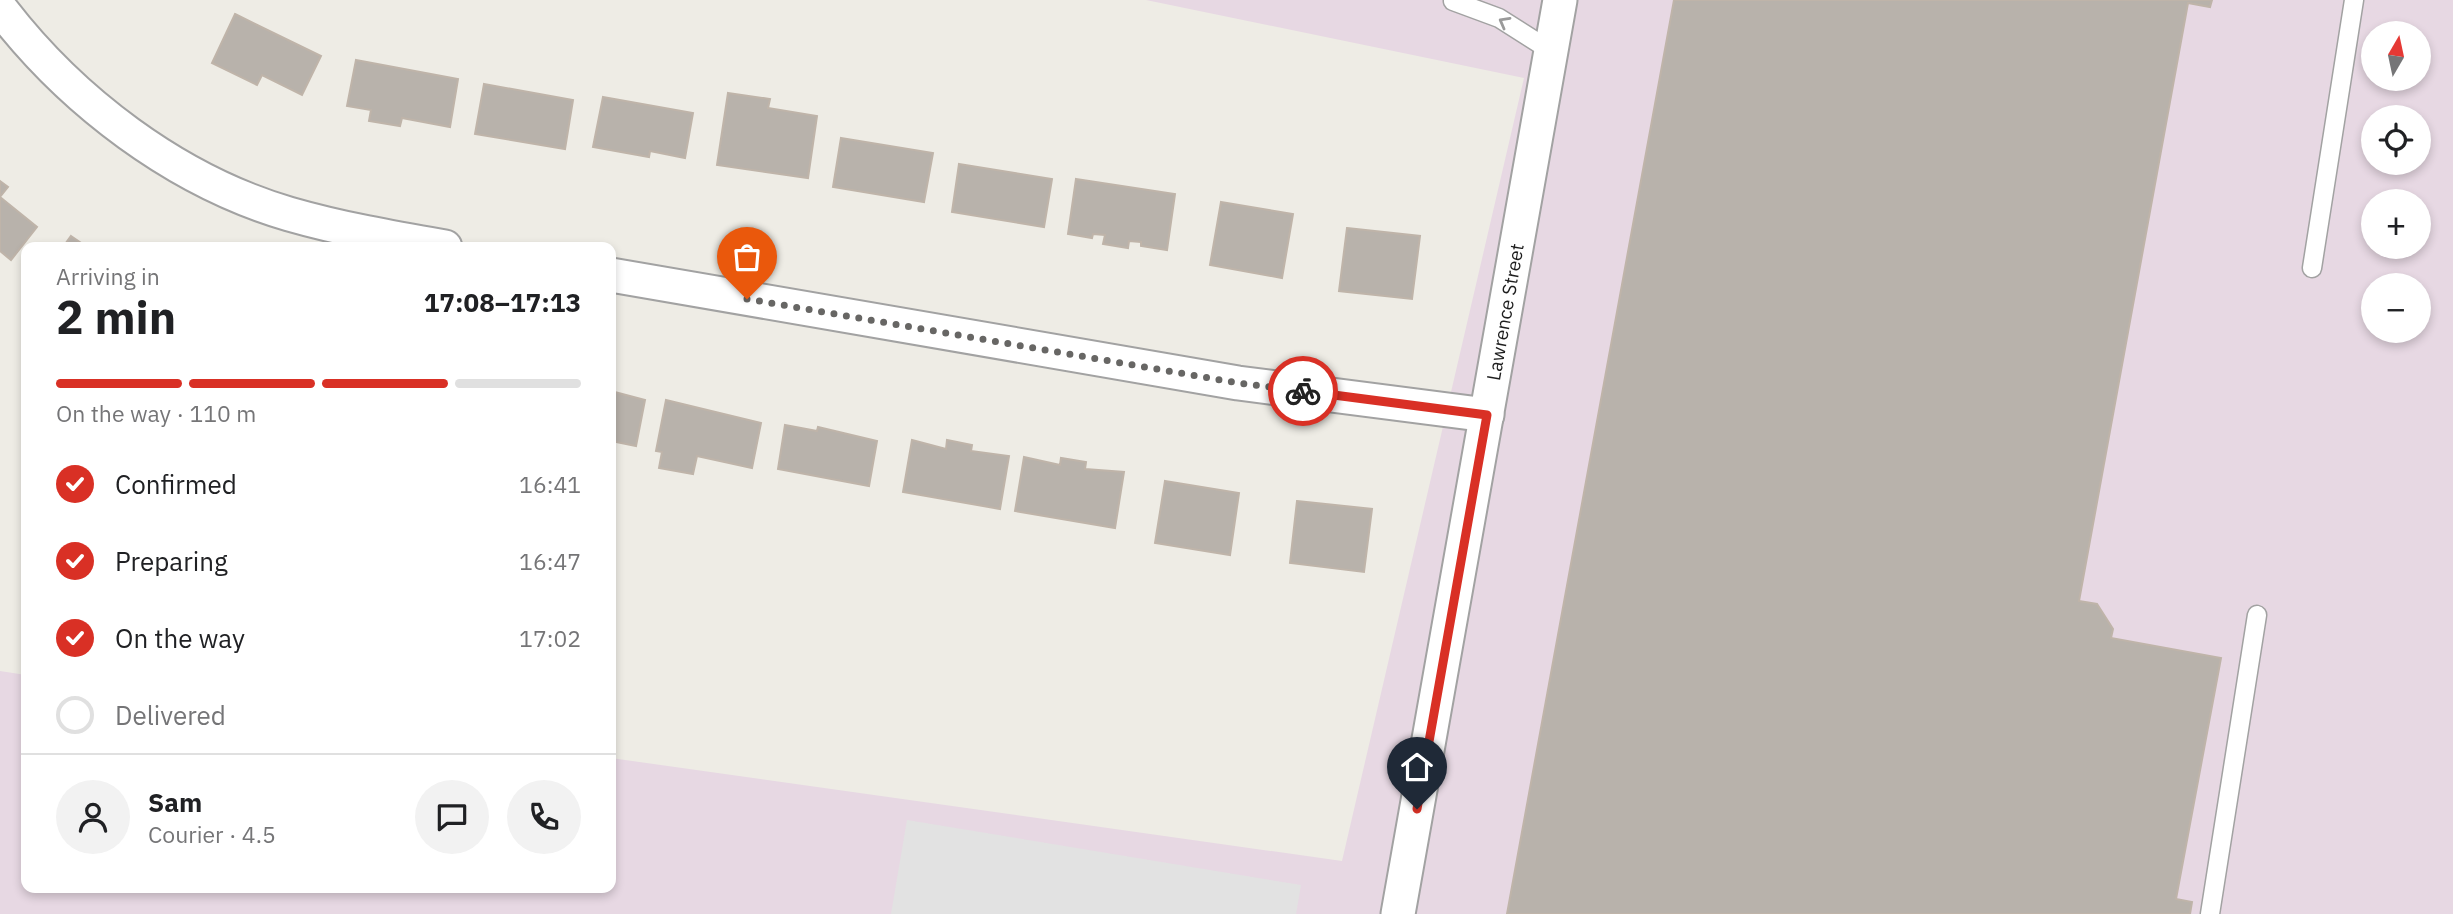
<!DOCTYPE html>
<html lang="en">
<head>
<meta charset="utf-8">
<style>
	:root { --surface:#fff; --page:#f2f2f2; --text:#202124; --muted:#757577; --line:#e0e0e0; --accent:#d93025 }
	body { margin:0; font-family:"IBM Plex Sans",sans-serif; background:var(--page); color:var(--text); height:100vh; display:flex; flex-direction:column; font-size:26px; white-space:nowrap }
	* { box-sizing:border-box; margin:0 }
	p { font-size:23px; color:var(--muted) }
	.icon { flex:none; width:38px; height:38px; fill:none; stroke:currentColor; stroke-width:2; stroke-linecap:round; stroke-linejoin:round }
	.map { position:relative; flex:1; overflow:hidden }
	.side { position:absolute; left:21px; top:242px; width:595px; height:651px; display:flex; flex-direction:column; background:var(--surface); border-radius:14px; box-shadow:0 4px 10px #0003 }
	.side>* { flex:none }
	.needle { width:46px; rotate:9deg }
	.tools { position:absolute; left:2361px; top:21px; display:grid; gap:14px }
	.tools a { display:grid; place-items:center; width:70px; height:70px; border-radius:50%; background:var(--surface); box-shadow:0 4px 10px #0003; font-size:35px }
	.pin { position:absolute; display:grid; place-items:center; width:60px; height:60px; color:#fff; margin:-72px -30px; border-radius:50% 50% 50% 0; rotate:-45deg; box-shadow:0 0 7px #0007 }
	.pin .icon { rotate:45deg }
	.courier { position:absolute; display:grid; place-items:center; width:70px; height:70px; margin:-35px; border:5px solid #d93025; border-radius:50%; background:#fff; color:#222; box-shadow:0 2px 9px #0007 }
	.head em { font-style:normal; font-weight:800 }
	.head div { display:flex; flex-direction:column-reverse }
	.head { display:flex; align-items:center; justify-content:space-between; height:119px; padding:0 35px }
	h1 { font-size:46px; font-weight:800; line-height:52px }
	.bar { display:grid; grid-template-columns:repeat(4,1fr); gap:10px 7px; align-content:center; height:84px; padding:0 35px }
	.bar i { height:9px; border-radius:5px; background:var(--line) }
	.bar .current { background:var(--accent) }
	.bar p { grid-column:span 4 }
	.line { display:flex; align-items:center; gap:18px; padding:0 35px; border-top:2px solid var(--line) }
	.line div { flex:1 }
	.round { display:grid; place-items:center; flex:none; width:74px; height:74px; border-radius:37px; background:var(--page) }
	ol { padding:0 35px; list-style:none }
	li { display:flex; align-items:center; gap:21px; height:77px }
	li p { margin-inline-start:auto }
	li .icon { padding:7px; border-radius:50%; background:var(--accent); color:#fff; stroke-width:4 }
	li:last-child { color:var(--muted) }
	li i { width:38px; height:38px; border:4px solid var(--line); border-radius:50% }
	.map>svg:first-child { display:block }
</style>
</head>
<body>
<div class="map">
<svg width="2453" height="914" viewBox="0 0 2453 914">
	<rect width="100%" height="100%" fill="#eeece5"/>
	<path fill="#e7d8e3" fill-rule="evenodd" d="M1146 0H2453V914H0V671L26 675V887H611V758L1342 861 1524 78ZM2373 33H2418V79H2373ZM2373 117H2418V163H2373ZM2373 201H2418V247H2373ZM2373 285H2418V331H2373Z"/>
	<path fill="#e2e2e2" d="M907 820 1301 885 1296 914H891Z"/>
	<g fill="#b8b2ab" stroke="#bfb4a9" stroke-width="2">
		<path d="M1674 0H2212L2210 7 2188 3 2079 601 2097 604 2113 629 2111 638 2221 658 2176 899 2192 902 2190 914H1507Z"/>
		<path d="M235 14 321 56 302 95 262 75 257 85 212 63Z"/>
		<path d="M356 60 458 79 450 127 402 118 400 126 369 121 371 110 347 106Z"/>
		<path d="M484 84 573 100 565 149 475 134Z"/>
		<path d="M728 93 770 99 768 108 817 116 808 178 717 165Z"/>
		<path d="M603 97 693 113 685 158 650 151 649 157 593 147Z"/>
		<path d="M841 138 933 153 924 202 833 187Z"/>
		<path d="M959 164 1052 179 1044 227 952 212Z"/>
		<path d="M1076 179 1175 194 1167 250 1141 246V242L1129 241 1128 248 1103 244 1105 235 1093 234 1092 238 1068 234Z"/>
		<path d="M0 181 8 187 0 197 37 227 11 260 0 251Z"/>
		<path d="M1221 202 1293 214 1282 278 1210 265Z"/>
		<path d="M1347 228 1420 236 1412 299 1339 291Z"/>
		<path d="M71 236 87 247H63Z"/>
		<path d="M611 391 645 400 636 446 611 441Z"/>
		<path d="M666 400 761 423 752 468 697 456 693 474 659 468 662 452 656 451Z"/>
		<path d="M785 425 817 431 818 427 877 441 869 486 778 469Z"/>
		<path d="M912 440 946 449 947 440 972 445 971 451 1009 456 1000 509 903 492Z"/>
		<path d="M1024 457 1060 465 1061 458 1086 462 1085 469 1124 472 1115 528 1015 511Z"/>
		<path d="M1165 481 1239 493 1230 555 1155 543Z"/>
		<path d="M1297 501 1372 509 1364 572 1290 563Z"/>
	</g>
	<g fill="none" stroke-linecap="round" stroke-linejoin="round">
		<defs>
			<g id="lane">
				<path d="M1453 1 1499 18 1551 51"/>
				<path d="M2312 268 2354 0"/>
				<path d="M2210 914 2257 615"/>
			</g>
			<g id="street">
				<path d="M0 8C71 101 176 181 289 214 341 229 393 238 445 247"/>
				<path d="M611 275 1238 383 1487 415"/>
				<path d="M1398 914 1560 0"/>
			</g>
		</defs>
		<use href="#lane" stroke="#a2a2a2" stroke-width="21"/>
		<use href="#street" stroke="#a2a2a2" stroke-width="37"/>
		<use href="#lane" stroke="#fff" stroke-width="18"/>
		<use href="#street" stroke="#fff" stroke-width="33"/>
	</g>
	<defs><path id="oneway-chevron" d="M-2-3.5L2.5 0L-2 3.5" fill="none" stroke-width="1.6" stroke-linecap="round" stroke-linejoin="round" transform="scale(1.75)"/></defs>
	<use stroke="#9a9a9a" href="#oneway-chevron" transform="translate(1504 22) rotate(-151)"/>
	<g fill="none" stroke-linecap="round" stroke-linejoin="round">
		<path stroke="#676664" stroke-width="7" stroke-dasharray="0 12.6" d="M747 299 1238 383 1303 391"/>
		<path stroke="#d93025" stroke-width="9" d="M1303 391 1487 415 1417 809"/>
	</g>
	<g text-anchor="middle" dominant-baseline="central" stroke-width="5" stroke-linejoin="round" paint-order="stroke">
		<g font-size="19" fill="#1e1e1e" stroke="#fff">
			<text transform="translate(1505 312) rotate(-80)">Lawrence Street</text>
		</g>
	</g>
</svg>
<div class="tools">
<a><svg class="needle" viewBox="-14 -14 28 28"><path d="M0-13l5 13h-10z" fill="#e53935"/><path d="M0 13l5-13h-10z" fill="#757577"/></svg></a>
<a><svg class="icon" aria-label="locate" viewBox="0 0 24 24"><circle cx="12" cy="12" r="6"/><path d="M12 2v4M12 18v4M2 12h4M18 12h4"/></svg></a>
<a>+</a>
<a>−</a>
</div>
<div class="pin" style="left:747px;top:299px;background:#ea580c"><svg class="icon" aria-label="bag" viewBox="0 0 24 24"><path d="M5 8h14l-1 12H6zM9 8a3 3 0 0 1 6 0"/></svg></div>
<div class="pin" style="left:1417px;top:809px;background:#1f2937"><svg class="icon" aria-label="home" viewBox="0 0 24 24"><path d="M3 11l9-7 9 7M6 9v11h12V9"/></svg></div>
<div class="courier" style="left:1303px;top:391px"><svg class="icon" aria-label="bike" viewBox="0 0 24 24"><circle cx="6" cy="16" r="4"/><circle cx="18" cy="16" r="4"/><path d="M6 16l4-8h5l3 8M10 8l3 8H6M13 5h3"/></svg></div>
<section class="side">
<div class="head"><div><h1>2 min</h1><p>Arriving in</p></div><em>17:08–17:13</em></div>
<div class="bar"><i class="current"></i><i class="current"></i><i class="current"></i><i></i><p>On the way · 110 m</p></div>
<ol>
<li><svg class="icon" aria-label="check" viewBox="0 0 24 24"><path d="M5 12l5 5 9-10"/></svg>Confirmed<p>16:41</p></li>
<li><svg class="icon" aria-label="check" viewBox="0 0 24 24"><path d="M5 12l5 5 9-10"/></svg>Preparing<p>16:47</p></li>
<li><svg class="icon" aria-label="check" viewBox="0 0 24 24"><path d="M5 12l5 5 9-10"/></svg>On the way<p>17:02</p></li>
<li><i></i>Delivered</li>
</ol>
<div class="line" style="height:126px"><a class="round"><svg class="icon" aria-label="person" viewBox="0 0 24 24"><circle cx="12" cy="8" r="4"/><path d="M4 21q1-7 8-7t8 7"/></svg></a><div><b>Sam</b><p>Courier · 4.5</p></div><a class="round"><svg class="icon" aria-label="chat" viewBox="0 0 24 24"><path d="M4 5h16v11H9l-5 4z"/></svg></a><a class="round"><svg class="icon" aria-label="phone" viewBox="0 0 24 24"><path d="M5 4h4l2 5-3 2q2 4 5 5l2-3 5 2v4C11 20 4 13 5 4z"/></svg></a></div>
</section>
</div>
</body>
</html>
